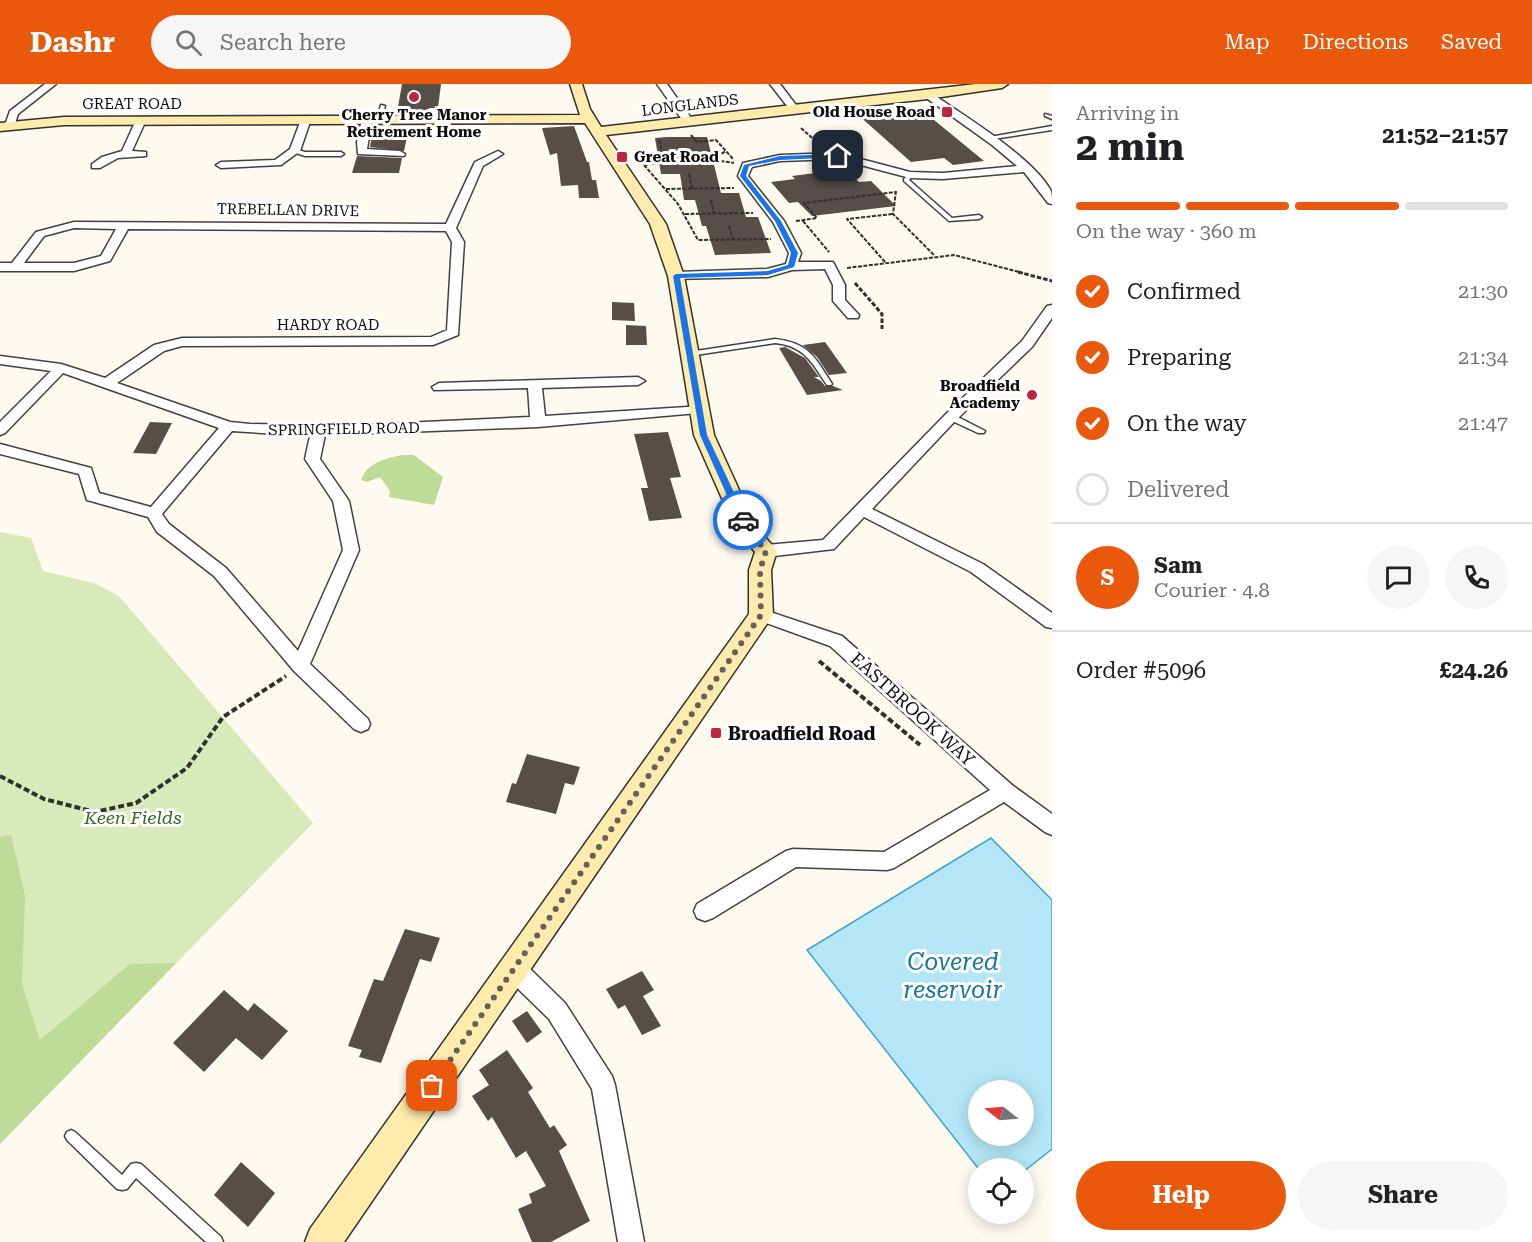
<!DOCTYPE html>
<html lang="en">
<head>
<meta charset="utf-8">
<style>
	:root { --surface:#fff; --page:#f6f6f6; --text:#202124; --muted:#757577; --line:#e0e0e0; --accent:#ea580c }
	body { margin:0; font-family:"Roboto Serif",serif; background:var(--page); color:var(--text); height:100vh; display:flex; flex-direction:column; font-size:22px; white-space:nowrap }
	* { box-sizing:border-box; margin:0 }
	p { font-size:20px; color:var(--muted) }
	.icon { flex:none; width:33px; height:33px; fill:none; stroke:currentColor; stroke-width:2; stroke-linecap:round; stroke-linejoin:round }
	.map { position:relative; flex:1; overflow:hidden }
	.sheet { display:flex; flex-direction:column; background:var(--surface); width:480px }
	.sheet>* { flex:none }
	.needle { width:39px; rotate:287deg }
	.buttons { position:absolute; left:968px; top:996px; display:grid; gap:12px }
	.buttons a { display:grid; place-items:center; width:66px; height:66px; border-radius:50%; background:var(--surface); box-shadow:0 3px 15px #0003; font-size:30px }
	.pin { position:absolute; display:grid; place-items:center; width:51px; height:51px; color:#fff; margin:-26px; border-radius:12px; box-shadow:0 3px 9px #0006 }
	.courier { position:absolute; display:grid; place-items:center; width:60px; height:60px; margin:-30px; border:4px solid #1a73e8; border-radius:50%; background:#fff; color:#222; box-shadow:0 2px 8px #0007 }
	.summary em { font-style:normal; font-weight:700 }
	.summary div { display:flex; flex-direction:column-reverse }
	.summary { display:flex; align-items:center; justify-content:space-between; height:102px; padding:0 24px }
	h1 { font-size:39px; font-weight:700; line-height:45px }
	.bar { display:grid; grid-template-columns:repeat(4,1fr); gap:9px 6px; align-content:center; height:72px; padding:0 24px }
	.bar i { height:8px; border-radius:4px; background:var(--line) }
	.bar .selected { background:var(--accent) }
	.bar p { grid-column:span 4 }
	.line { display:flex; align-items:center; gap:15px; padding:0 24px; border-top:2px solid var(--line) }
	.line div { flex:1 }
	.round { display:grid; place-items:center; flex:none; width:63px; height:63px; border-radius:32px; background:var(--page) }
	ol { padding:0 24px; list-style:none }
	li { display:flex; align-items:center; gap:18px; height:66px }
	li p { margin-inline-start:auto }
	li .icon { padding:6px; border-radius:50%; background:var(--accent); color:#fff; stroke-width:4 }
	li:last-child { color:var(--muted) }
	li i { width:33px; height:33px; border:3px solid var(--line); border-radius:50% }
	.cta { display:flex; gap:12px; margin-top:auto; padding:12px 24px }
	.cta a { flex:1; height:69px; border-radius:36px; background:var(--accent); color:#fff; font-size:24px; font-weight:700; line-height:69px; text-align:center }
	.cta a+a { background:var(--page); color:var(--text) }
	header { display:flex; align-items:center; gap:36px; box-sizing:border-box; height:84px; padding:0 30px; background:var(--accent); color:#fff }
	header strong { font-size:28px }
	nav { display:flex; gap:33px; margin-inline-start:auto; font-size:21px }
	.search { width:420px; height:54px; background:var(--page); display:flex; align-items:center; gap:15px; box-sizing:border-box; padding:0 21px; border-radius:33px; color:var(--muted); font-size:22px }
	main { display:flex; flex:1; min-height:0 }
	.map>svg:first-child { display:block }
</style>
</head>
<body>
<header>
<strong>Dashr</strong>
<div class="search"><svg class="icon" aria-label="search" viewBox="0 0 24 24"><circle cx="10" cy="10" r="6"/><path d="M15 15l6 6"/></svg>Search here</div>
<nav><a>Map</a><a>Directions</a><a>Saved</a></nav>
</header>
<main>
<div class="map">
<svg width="1052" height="1158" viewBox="0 0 1052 1158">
	<rect width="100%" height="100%" fill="#fffaf0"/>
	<path fill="#d8eab9" d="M0 448 31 454 43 487 94 499 119 512 313 739 0 1060Z"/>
	<g fill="#bedb98">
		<path d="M402 371H414L443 393 434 421 389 413 390 407 380 393 367 398 361 396C368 378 384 375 402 371Z"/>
		<path d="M11 751 25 812 22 900 40 956 130 880 176 879 0 1060V753Z"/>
	</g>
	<path fill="#b4e6f6" stroke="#3ba5ce" stroke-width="1.5" fill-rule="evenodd" d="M991 754 1052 816V1065L1023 1088V1084H978L807 866ZM978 1006H1023V1052H978Z"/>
	<g fill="#574e4a">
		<path d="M402 0H441L438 24H429L428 29H397Z"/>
		<path d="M912 23 922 32 928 31 984 77 953 81 944 74 911 78 857 30Z"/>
		<path d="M574 42 587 78H589L592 96H596L599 114H579L578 101 561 102 557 69 550 71 542 44Z"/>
		<path d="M373 44H409L404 67 370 63Z"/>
		<path d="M667 53H707L721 109H739L746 133H758L771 169 715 171 706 142H702L695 116H684L680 90H661L655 54Z"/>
		<path d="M357 72 402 74 399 89H352Z"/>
		<path d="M846 85 859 98 871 97 896 122 812 132 798 118 789 119 771 98 795 95 792 92Z"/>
		<path d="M612 218 634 219 635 237 612 236Z"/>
		<path d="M626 241 646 242 647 261H626Z"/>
		<path d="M825 258 847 289 829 291 817 273 803 261Z"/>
		<path d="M785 263 805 274 819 293H814L821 297 825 302H833L843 306 807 311 779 264Z"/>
		<path d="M150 338 172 339 156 370 133 369Z"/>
		<path d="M668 348 681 393 670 394 682 434 649 437 641 404H648L634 350Z"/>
		<path d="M527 670 580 683 574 701 565 699 556 730 506 718 512 699 516 700Z"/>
		<path d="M405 845 440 854 431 878 420 875 381 979 359 973 362 966 348 962 374 895 383 897Z"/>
		<path d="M642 887 654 906 643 912 661 942 642 951 625 921 618 925 606 905Z"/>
		<path d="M224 906 248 927 254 919 288 947 262 976 236 954 204 988 173 959Z"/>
		<path d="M527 927 542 948 527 959 512 937Z"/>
		<path d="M507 966 533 1004 528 1008 550 1044 554 1041 567 1061 559 1067 590 1137 551 1158H532L518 1125 532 1119 529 1110 546 1102 526 1067 516 1074 492 1033 488 1037 472 1012 489 1001 479 986Z"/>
		<path d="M241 1078 275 1109 248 1143 214 1111Z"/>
	</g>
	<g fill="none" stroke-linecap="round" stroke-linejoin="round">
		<defs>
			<g id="lane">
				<path d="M381 21 385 22 381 35 379 36 377 35Z"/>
				<path d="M1045 30 1052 32V35L1045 32Z"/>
				<path d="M1052 42V46L987 56 984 54Z"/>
				<path d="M295 65 305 68H341L344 70 341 72H305L293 68 292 67Z"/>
				<path d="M910 89 913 91 909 96 952 134 979 131 982 133 979 135 949 137 904 97V95Z"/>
				<path d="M775 255C809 259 815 273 832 300L831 301H827C812 279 805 262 775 259L689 272 686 270 689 268Z"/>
				<path d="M948 331H954L985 347 984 349H978L948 335Z"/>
				<path d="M71 1046 75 1048 122 1091 131 1080 136 1079 141 1080 221 1153 223 1158H206L136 1094 127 1105 122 1106 117 1105 67 1056 65 1052 67 1048Z"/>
			</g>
			<g id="street">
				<path d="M45 0H56L18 30 14 43H6L5 41 10 27Z"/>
				<path d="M657 0H667L694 38 693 40H685Z"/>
				<path d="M770 0H780L799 25 797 27H791Z"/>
				<path d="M925 9H931C963 31 1034 74 1051 107 1052 111 1052 116 1052 120L1048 119 1024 88 943 95 910 94 838 75 780 77 752 83 748 92 784 137 801 169 798 178H833L845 201V216L859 231 858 234H848L833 217V201L825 185 792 186 768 193 672 195 670 192 676 188 767 185 786 180 789 169 773 138 738 92 743 79 780 71 838 69 910 88 943 89 1017 82 992 61 925 13Z"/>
				<path d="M367 32 372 35 367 65 400 67 405 70 404 72 358 70 357 58 362 35Z"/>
				<path d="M302 33 311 35 300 67 281 81 221 84 216 81 221 78 275 76 290 65Z"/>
				<path d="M137 34 146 36 132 67 146 68V72L118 74 100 84H92V80L102 73 122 67Z"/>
				<path d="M498 67 503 70 483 82 456 144 464 158 458 251 433 261 182 262 164 267 117 299 230 338 250 340 339 342 530 333 528 304 434 306 432 303 439 299 638 293 645 297 638 301 542 304 545 332 703 322 705 325 703 328 698 329 538 343 325 351 320 375 349 417 359 466 310 580 368 635 370 640 368 645 361 648 354 645 294 587 214 492 157 448 148 433 87 416 79 390 0 370V360L91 384 99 409 151 423 219 344 63 289 5 349 0 351V338L51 287 0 280V272L61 280 105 294 154 261 182 254 431 253 447 246 452 158 446 147 128 145 110 177 74 187H0V179H12L36 148 74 138 446 140 475 78ZM74 144 116 145 101 172 74 179H24L44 152ZM232 347 310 352 305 375 333 417 343 466 298 567 226 484 169 440 162 430Z"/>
				<path d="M1052 221V234L1032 263 956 336 872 425 983 480 1052 529V544L1046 543 971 488 864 433 834 465 766 473 760 471 758 467 760 463 766 461 823 456 946 330 1022 257 1047 222Z"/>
				<path d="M761 525 842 552 1012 701 1052 730V751L1045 748 1004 718 894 784 887 786 796 783 713 834 705 837 697 834 694 827 697 820 786 767 793 765 884 768 990 706 830 562 755 535 752 531 755 527Z"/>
				<path d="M514 874 522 877 565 919 612 992 615 1001 644 1158H618L592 1005 549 935 506 893 503 885 506 877Z"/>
			</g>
			<path id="secondary" d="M570 0H582L590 25 601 43 976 0H1008L1002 4 928 15 606 51 666 140 684 192 714 351 755 441 777 467 771 486 773 531 344 1158H305L310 1145 749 530V486L755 468 735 444 694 351 668 192 650 140 585 39 64 41 0 47V39L64 33 580 31Z"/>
		</defs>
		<use href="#lane" stroke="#414141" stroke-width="3"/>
		<use href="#street" stroke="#414141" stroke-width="3"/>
		<use href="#secondary" stroke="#303030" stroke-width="3"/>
		<g stroke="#303030" stroke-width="2" stroke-dasharray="4 1.5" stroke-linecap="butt">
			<path d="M801 44 818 59"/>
			<path d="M691 51 697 58 716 56 734 76"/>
			<path d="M659 56 663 73 670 76"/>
			<path d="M712 75 726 67"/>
			<path d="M644 81 678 120 698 156 771 155"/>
			<path d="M644 81 701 74 734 79"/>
			<path d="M689 90 692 105"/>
			<path d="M666 105 734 104"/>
			<path d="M896 107 893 130 935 172"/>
			<path d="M711 116 714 129"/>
			<path d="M685 130 753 129"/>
			<path d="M796 137 817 134 804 119 896 108"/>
			<path d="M803 137 829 168"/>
			<path d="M729 142 733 155"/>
			<path d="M885 178 847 135 893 130"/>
			<path d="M847 184 954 171 1023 189"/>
		</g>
		<g stroke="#303030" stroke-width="3" stroke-dasharray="4.5 2" stroke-linecap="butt">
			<path d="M1018 188 1052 197"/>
			<path d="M855 199 882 230V245"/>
		</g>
		<g stroke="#303030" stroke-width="4" stroke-dasharray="6 3" stroke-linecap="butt">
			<path d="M819 577 920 661"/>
			<path d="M0 692 44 715 95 728 136 719 187 684 223 633 286 592"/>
		</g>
		<use href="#lane" fill="#fff" fill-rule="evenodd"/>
		<use href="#street" fill="#fff" fill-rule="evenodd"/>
		<use href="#secondary" fill="#ffebab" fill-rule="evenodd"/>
	</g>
	<path fill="#1a73e8" d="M838 70 840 73 780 76 749 82 746 92 781 137 798 169 794 183 768 191 680 194 707 351 747 436 743 439 738 436 700 351 673 192 676 190 768 187 788 181 791 169 775 137 740 92 744 81 780 72Z"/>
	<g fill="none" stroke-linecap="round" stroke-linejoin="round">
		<path stroke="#62615d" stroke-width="6" stroke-dasharray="0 10.8" d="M432 1002 761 531 760 486 766 467 746 444 743 436"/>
	</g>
	<g fill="#bf253f" stroke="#fff" stroke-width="2">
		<circle cx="414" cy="13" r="6"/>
		<rect x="941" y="22" width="12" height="12" rx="3"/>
		<rect x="616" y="67" width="12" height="12" rx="3"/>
		<circle cx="1032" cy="311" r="6"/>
		<rect x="710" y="643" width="12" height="12" rx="3"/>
	</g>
	<g text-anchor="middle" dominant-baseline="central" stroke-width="6" stroke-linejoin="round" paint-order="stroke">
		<g font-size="15" fill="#0e0e0e" stroke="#fff">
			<text x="132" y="20">GREAT ROAD</text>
			<text transform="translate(690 21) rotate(-7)">LONGLANDS</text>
			<text transform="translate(288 126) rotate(1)">TREBELLAN DRIVE</text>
			<text x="328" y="241">HARDY ROAD</text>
			<text transform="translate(344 345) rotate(-1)">SPRINGFIELD ROAD</text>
		</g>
		<g font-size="15" font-weight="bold" fill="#0e0e0e" stroke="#fff" text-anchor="end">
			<text x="935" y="28">Old House Road</text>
			<text x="414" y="31" text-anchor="middle">Cherry Tree Manor<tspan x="414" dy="17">Retirement Home</tspan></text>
			<text x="634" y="73" text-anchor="start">Great Road</text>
			<text x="1020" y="302">Broadfield<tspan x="1020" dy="17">Academy</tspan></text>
		</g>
		<g font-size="18" fill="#0e0e0e" stroke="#fff">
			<text transform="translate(913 625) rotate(42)">EASTBROOK WAY</text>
		</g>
		<g font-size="18" font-weight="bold" fill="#0e0e0e" stroke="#fff" text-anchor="start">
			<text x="728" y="649">Broadfield Road</text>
		</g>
		<g font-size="18" font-style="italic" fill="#36671e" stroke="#fff">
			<text x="133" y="733">Keen Fields</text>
		</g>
		<g font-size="24" font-style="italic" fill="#1675a1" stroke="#fff">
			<text x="953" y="878">Covered<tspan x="953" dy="28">reservoir</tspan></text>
		</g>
	</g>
</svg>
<div class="buttons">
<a><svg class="needle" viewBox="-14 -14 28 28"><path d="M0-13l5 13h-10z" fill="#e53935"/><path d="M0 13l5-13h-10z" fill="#757577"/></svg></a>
<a><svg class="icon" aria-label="locate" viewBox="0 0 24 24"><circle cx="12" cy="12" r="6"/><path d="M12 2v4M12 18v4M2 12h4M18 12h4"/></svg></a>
</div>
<div class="pin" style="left:432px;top:1002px;background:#ea580c"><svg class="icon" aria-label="bag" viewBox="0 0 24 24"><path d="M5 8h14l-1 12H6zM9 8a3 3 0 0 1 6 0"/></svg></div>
<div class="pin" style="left:838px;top:72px;background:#1f2937"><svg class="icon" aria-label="home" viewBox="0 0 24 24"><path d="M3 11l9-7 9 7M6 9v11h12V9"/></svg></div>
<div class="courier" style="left:743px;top:436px"><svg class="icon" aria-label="car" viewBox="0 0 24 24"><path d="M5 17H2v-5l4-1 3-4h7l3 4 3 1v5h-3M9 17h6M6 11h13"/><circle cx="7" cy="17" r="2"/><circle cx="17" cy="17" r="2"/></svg></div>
</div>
<section class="sheet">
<div class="summary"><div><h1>2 min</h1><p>Arriving in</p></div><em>21:52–21:57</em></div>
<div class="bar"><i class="selected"></i><i class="selected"></i><i class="selected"></i><i></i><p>On the way · 360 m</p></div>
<ol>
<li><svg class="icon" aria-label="check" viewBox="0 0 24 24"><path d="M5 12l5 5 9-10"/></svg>Confirmed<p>21:30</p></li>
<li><svg class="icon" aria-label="check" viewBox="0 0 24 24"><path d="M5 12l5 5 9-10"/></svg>Preparing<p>21:34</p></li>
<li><svg class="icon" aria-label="check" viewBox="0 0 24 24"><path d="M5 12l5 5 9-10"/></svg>On the way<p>21:47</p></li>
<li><i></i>Delivered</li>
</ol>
<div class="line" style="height:108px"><b class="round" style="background:var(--accent);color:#fff">S</b><div><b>Sam</b><p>Courier · 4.8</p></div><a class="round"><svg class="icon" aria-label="chat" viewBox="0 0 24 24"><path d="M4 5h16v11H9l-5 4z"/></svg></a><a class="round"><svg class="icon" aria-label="phone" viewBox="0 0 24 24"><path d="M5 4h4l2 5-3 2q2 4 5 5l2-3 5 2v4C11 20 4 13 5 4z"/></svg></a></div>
<div class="line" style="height:78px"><div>Order #5096</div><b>£24.26</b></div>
<div class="cta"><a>Help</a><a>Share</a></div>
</section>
</main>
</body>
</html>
